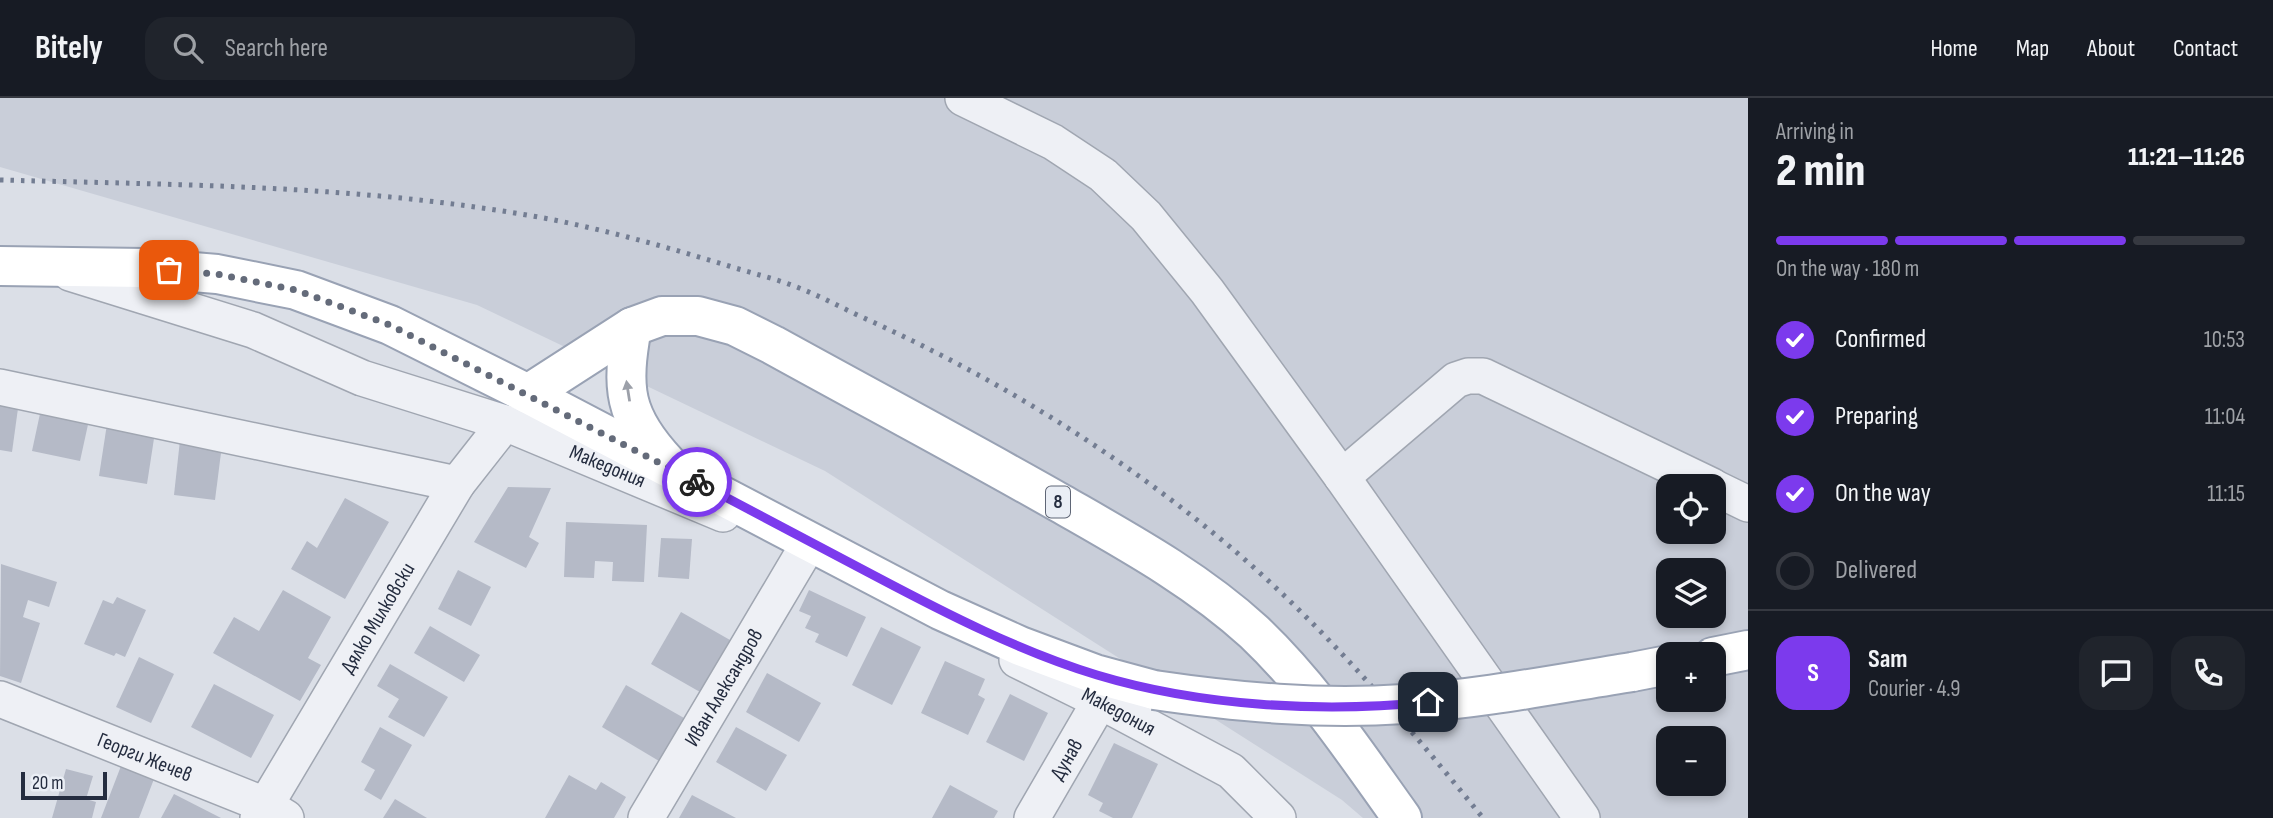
<!DOCTYPE html>
<html lang="en">
<head>
<meta charset="utf-8">
<style>
	:root { --surface:#171b24; --page:#20242c; --text:#f1f3f6; --muted:#9ea1a6; --line:#363941; --accent:#7c3aed }
	body { margin:0; font-family:"Sofia Sans Condensed",sans-serif; background:var(--page); color:var(--text); height:100vh; display:flex; flex-direction:column; font-size:26px; white-space:nowrap }
	* { box-sizing:border-box; margin:0 }
	p { font-size:23px; color:var(--muted) }
	.icon { flex:none; width:38px; height:38px; fill:none; stroke:currentColor; stroke-width:2; stroke-linecap:round; stroke-linejoin:round }
	.map { position:relative; flex:1; overflow:hidden }
	.side { display:flex; flex-direction:column; background:var(--surface); width:525px }
	.side>* { flex:none }
	.buttons { position:absolute; left:1656px; top:376px; display:grid; gap:14px }
	.buttons a { display:grid; place-items:center; width:70px; height:70px; border-radius:14px; background:var(--surface); box-shadow:0 4px 10px #0003; font-size:35px }
	.scale { position:absolute; left:21px; bottom:18px; width:86px; box-sizing:border-box; padding-left:7px; border:4px solid #242c3f; border-top:0; font-size:19px; line-height:24px; white-space:nowrap; color:#242c3f; -webkit-text-stroke:5px #eaeef5; paint-order:stroke }
	.pin { position:absolute; display:grid; place-items:center; width:60px; height:60px; color:#fff; margin:-30px; border-radius:14px; box-shadow:0 4px 10px #0006 }
	.courier { position:absolute; display:grid; place-items:center; width:70px; height:70px; margin:-35px; border:5px solid #7c3aed; border-radius:50%; background:#fff; color:#222; box-shadow:0 2px 9px #0007 }
	.overview em { font-style:normal; font-weight:800 }
	.overview div { display:flex; flex-direction:column-reverse }
	.overview { display:flex; align-items:center; justify-content:space-between; height:119px; padding:0 28px }
	h1 { font-size:46px; font-weight:800; line-height:52px }
	.bar { display:grid; grid-template-columns:repeat(4,1fr); gap:10px 7px; align-content:center; height:84px; padding:0 28px }
	.bar i { height:9px; border-radius:5px; background:var(--line) }
	.bar .on { background:var(--accent) }
	.bar p { grid-column:span 4 }
	.line { display:flex; align-items:center; gap:18px; padding:0 28px; border-top:2px solid var(--line) }
	.line div { flex:1 }
	.round { display:grid; place-items:center; flex:none; width:74px; height:74px; border-radius:21px; background:var(--page) }
	ol { padding:0 28px; list-style:none }
	li { display:flex; align-items:center; gap:21px; height:77px }
	li p { margin-inline-start:auto }
	li .icon { padding:7px; border-radius:50%; background:var(--accent); color:#fff; stroke-width:4 }
	li:last-child { color:var(--muted) }
	li i { width:38px; height:38px; border:4px solid var(--line); border-radius:50% }
	header { display:flex; align-items:center; gap:42px; box-sizing:border-box; height:98px; padding:0 35px; background:var(--surface); border-bottom:2px solid var(--line) }
	header strong { font-size:33px }
	nav { display:flex; gap:38px; margin-inline-start:auto; font-size:24px }
	.search { width:490px; height:63px; background:var(--page); display:flex; align-items:center; gap:18px; box-sizing:border-box; padding:0 24px; border-radius:21px; color:var(--muted); font-size:26px }
	main { display:flex; flex:1; min-height:0 }
	.map>svg:first-child { display:block }
</style>
</head>
<body>
<header>
<strong>Bitely</strong>
<div class="search"><svg class="icon" aria-label="search" viewBox="0 0 24 24"><circle cx="10" cy="10" r="6"/><path d="M15 15l6 6"/></svg>Search here</div>
<nav><a>Home</a><a>Map</a><a>About</a><a>Contact</a></nav>
</header>
<main>
<div class="map">
<svg width="1748" height="720" viewBox="0 0 1748 720">
	<rect width="100%" height="100%" fill="#dbdfe7"/>
	<path fill="#c9ced9" fill-rule="evenodd" d="M0 0H1748V720H1363L1342 702 825 373 477 207 0 69ZM1668 388H1713V434H1668ZM1668 472H1713V518H1668ZM1668 556H1713V602H1668ZM1668 640H1713V686H1668Z"/>
	<g fill="#b5bac7">
		<path d="M0 301 19 303 12 354 0 352Z"/>
		<path d="M41 311 89 322 80 363 32 353Z"/>
		<path d="M107 326 155 334 147 386 99 378Z"/>
		<path d="M180 342 222 347 215 402 174 397Z"/>
		<path d="M508 389 551 390 529 439 539 445 526 470 474 444Z"/>
		<path d="M345 400 389 424 345 501 291 471 307 443 317 450Z"/>
		<path d="M566 424 647 427 644 484 612 483 613 464 595 463 594 480 564 479Z"/>
		<path d="M661 440 692 441 689 481 658 479Z"/>
		<path d="M1 466 57 484 49 509 28 502 23 519 40 525 21 585 0 578Z"/>
		<path d="M458 472 491 489 471 528 438 511Z"/>
		<path d="M283 492 331 519 308 560 321 567 300 603 213 555 234 519 259 533Z"/>
		<path d="M809 492 866 519 847 559 815 544 819 536 805 530 811 518 799 513Z"/>
		<path d="M117 499 146 512 125 559 116 555 114 558 84 546 103 502 113 506Z"/>
		<path d="M681 514 730 542 700 594 651 566Z"/>
		<path d="M430 528 480 557 464 584 414 555Z"/>
		<path d="M881 529 921 549 892 607 852 587Z"/>
		<path d="M139 559 174 576 151 625 116 609Z"/>
		<path d="M945 563 985 581 978 597 985 601 968 637 921 615Z"/>
		<path d="M390 566 448 599 424 639 388 619 399 601 377 588Z"/>
		<path d="M767 575 821 605 799 644 746 614Z"/>
		<path d="M214 586 274 617 251 660 191 629Z"/>
		<path d="M626 587 684 620 659 663 602 629Z"/>
		<path d="M1010 596 1048 615 1024 663 986 644Z"/>
		<path d="M380 629 412 647 381 702 364 692 375 672 361 664Z"/>
		<path d="M736 629 787 657 766 693 716 664Z"/>
		<path d="M1114 645 1158 666 1132 720H1113L1099 713 1103 705 1088 697Z"/>
		<path d="M121 668 154 681 139 720H101Z"/>
		<path d="M66 671 93 678 86 701 96 704 92 720H52Z"/>
		<path d="M569 677 596 692 601 684 626 699 614 720H545Z"/>
		<path d="M950 687 998 713 994 720H932Z"/>
		<path d="M174 696 221 720H161Z"/>
		<path d="M692 697 736 720H679Z"/>
		<path d="M395 701 427 720H383Z"/>
	</g>
	<g fill="none" stroke-linecap="round" stroke-linejoin="round">
		<defs>
			<g id="minor">
				<path d="M963 0 1053 44 1103 77 1146 118 1207 193 1342 379 1582 720"/>
				<path id="s1" d="M70 175 253 232 362 280 505 325 723 416"/>
				<path d="M0 289 457 386"/>
				<path d="M1342 379 1456 282 1468 278H1483L1712 388"/>
				<path d="M1713 389 1748 406"/>
				<path id="s2" d="M1017 562 1100 603 1231 673 1278 720"/>
				<path id="s3" d="M0 601 265 707 286 720"/>
				<path id="s4" d="M258 720 457 386 505 325"/>
				<path id="s5" d="M646 720 802 457"/>
				<path id="s6" d="M1032 720 1100 603"/>
			</g>
			<g id="major">
				<path d="M0 168 145 170 217 176 296 192 390 227 528 296 940 512 1020 548 1095 576 1154 592"/>
				<path d="M632 229C621 290 623 318 667 365"/>
				<path d="M528 296 632 229 662 218H698L735 228 773 247C869 300 965 351 1060 405 1128 444 1196 481 1254 534 1312 589 1356 656 1402 720"/>
				<path d="M1713 559 1748 552"/>
				<path d="M1632 574 1668 567"/>
			</g>
		</defs>
		<use href="#minor" stroke="#a0a6b1" stroke-width="38"/>
		<use href="#major" stroke="#99a2b4" stroke-width="42"/>
		<use href="#minor" stroke="#eef0f5" stroke-width="35"/>
		<use href="#major" stroke="#fff" stroke-width="38"/>
		<path stroke="#737d92" stroke-width="5" stroke-dasharray="3.5 7" stroke-linecap="butt" d="M0 82C183 87 368 87 549 121 610 133 670 150 729 168 751 175 773 180 794 188 818 197 840 209 864 220 995 279 1118 355 1229 448 1324 528 1405 624 1483 720"/>
		<defs>
			<path id="major-bridge" d="M1154 592C1236 604 1320 612 1404 606 1480 601 1556 586 1632 574"/>
		</defs>
		<use href="#major-bridge" stroke="#99a2b4" stroke-width="42" stroke-linecap="butt"/>
		<use href="#major-bridge" stroke="#fff" stroke-width="38"/>
	</g>
	<defs><path id="oneway-solid" d="M-6-.8H1V-3.2L6.5 0L1 3.2V.8H-6Z" transform="scale(1.75)"/></defs>
	<use fill="#9ca0a9" href="#oneway-solid" transform="translate(628 293) rotate(-99)"/>
	<g fill="none" stroke-linecap="round" stroke-linejoin="round">
		<path stroke="#646b7a" stroke-width="7" stroke-dasharray="0 12.6" d="M169 172 217 176 296 192 390 227 697 384"/>
		<path stroke="#7c3aed" stroke-width="9" d="M697 384C757 416 816 447 875 478 945 515 1021 554 1097 577 1200 608 1321 615 1428 604"/>
	</g>
	<g text-anchor="middle" dominant-baseline="central" stroke-width="5" stroke-linejoin="round" paint-order="stroke">
		<rect fill="#eaeef5" stroke="#5f6676" stroke-width="2" x="1046" y="388.5" width="24" height="31" rx="5"/>
		<g font-size="19" font-weight="bold" fill="#242c3f">
			<text x="1058" y="404">8</text>
		</g>
		<g font-size="21" fill="#242c3f" stroke="#eaeef5">
			<text stroke="none"><textPath href="#s1" startOffset="572">Македония</textPath></text>
			<text stroke="none"><textPath href="#s4" startOffset="233">Дялко Милковски</textPath></text>
			<text stroke="none"><textPath href="#s5" startOffset="152">Иван Александров</textPath></text>
			<text stroke="none"><textPath href="#s2" startOffset="114">Македония</textPath></text>
			<text stroke="none"><textPath href="#s3" startOffset="156">Георги Жечев</textPath></text>
			<text stroke="none"><textPath href="#s6" startOffset="68">Дунав</textPath></text>
		</g>
	</g>
</svg>
<div class="buttons">
<a><svg class="icon" aria-label="locate" viewBox="0 0 24 24"><circle cx="12" cy="12" r="6"/><path d="M12 2v4M12 18v4M2 12h4M18 12h4"/></svg></a>
<a><svg class="icon" aria-label="layers" viewBox="0 0 24 24"><path d="M12 4l9 5-9 5-9-5zM3 14l9 5 9-5"/></svg></a>
<a>+</a>
<a>−</a>
</div>
<div class="scale">20 m</div>
<div class="pin" style="left:169px;top:172px;background:#ea580c"><svg class="icon" aria-label="bag" viewBox="0 0 24 24"><path d="M5 8h14l-1 12H6zM9 8a3 3 0 0 1 6 0"/></svg></div>
<div class="pin" style="left:1428px;top:604px;background:#1f2937"><svg class="icon" aria-label="home" viewBox="0 0 24 24"><path d="M3 11l9-7 9 7M6 9v11h12V9"/></svg></div>
<div class="courier" style="left:697px;top:384px"><svg class="icon" aria-label="bike" viewBox="0 0 24 24"><circle cx="6" cy="16" r="4"/><circle cx="18" cy="16" r="4"/><path d="M6 16l4-8h5l3 8M10 8l3 8H6M13 5h3"/></svg></div>
</div>
<section class="side">
<div class="overview"><div><h1>2 min</h1><p>Arriving in</p></div><em>11:21–11:26</em></div>
<div class="bar"><i class="on"></i><i class="on"></i><i class="on"></i><i></i><p>On the way · 180 m</p></div>
<ol>
<li><svg class="icon" aria-label="check" viewBox="0 0 24 24"><path d="M5 12l5 5 9-10"/></svg>Confirmed<p>10:53</p></li>
<li><svg class="icon" aria-label="check" viewBox="0 0 24 24"><path d="M5 12l5 5 9-10"/></svg>Preparing<p>11:04</p></li>
<li><svg class="icon" aria-label="check" viewBox="0 0 24 24"><path d="M5 12l5 5 9-10"/></svg>On the way<p>11:15</p></li>
<li><i></i>Delivered</li>
</ol>
<div class="line" style="height:126px"><b class="round" style="background:var(--accent);color:#fff">S</b><div><b>Sam</b><p>Courier · 4.9</p></div><a class="round"><svg class="icon" aria-label="chat" viewBox="0 0 24 24"><path d="M4 5h16v11H9l-5 4z"/></svg></a><a class="round"><svg class="icon" aria-label="phone" viewBox="0 0 24 24"><path d="M5 4h4l2 5-3 2q2 4 5 5l2-3 5 2v4C11 20 4 13 5 4z"/></svg></a></div>
</section>
</main>
</body>
</html>
